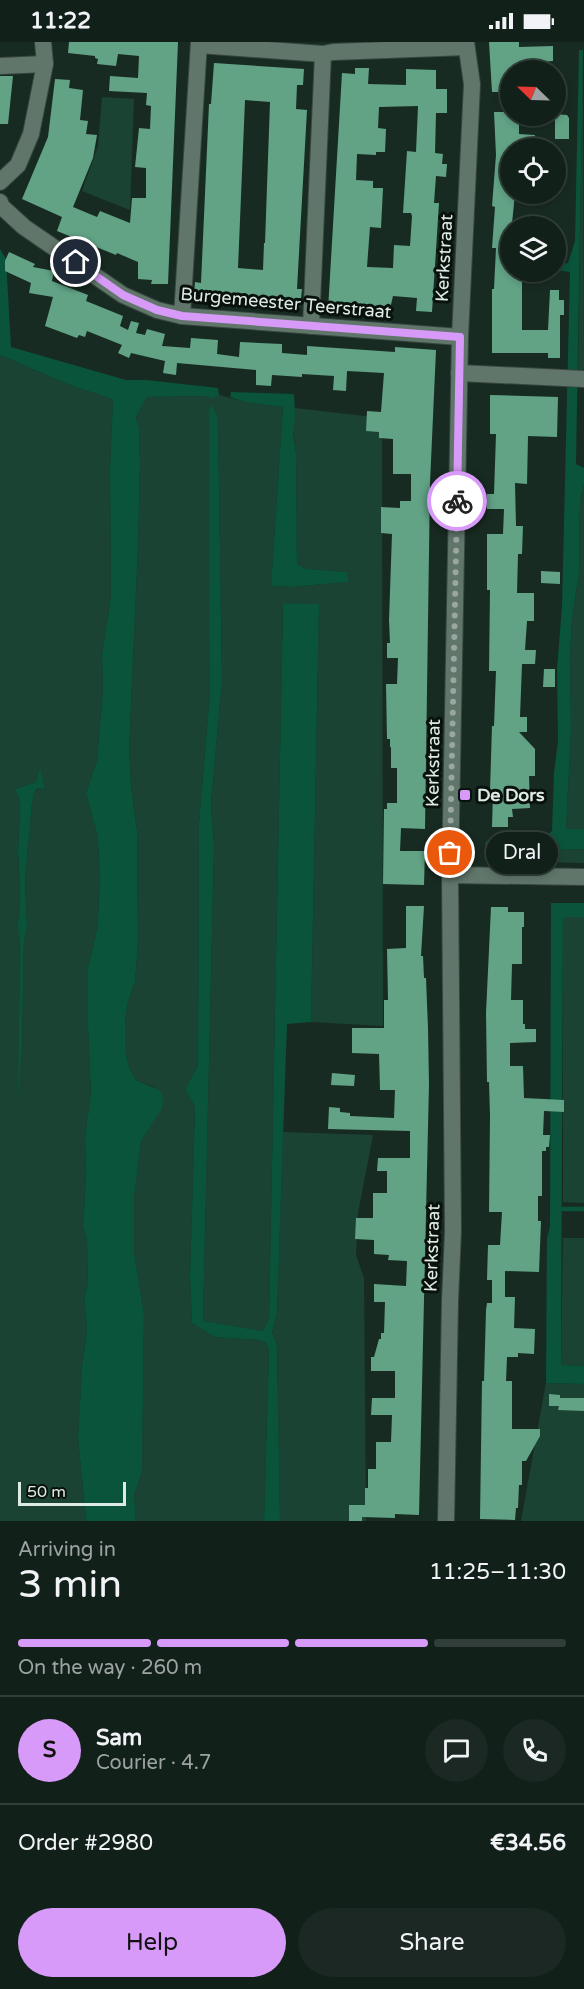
<!DOCTYPE html>
<html lang="en">
<head>
<meta charset="utf-8">
<style>
	:root { --surface:#12201a; --page:#1b2823; --text:#f1f3f6; --muted:#9ca3a2; --line:#313e39; --accent:#d89af8 }
	body { margin:0; font-family:"Varela Round",sans-serif; background:var(--page); color:var(--text); height:100vh; display:flex; flex-direction:column; font-size:22px; white-space:nowrap }
	* { box-sizing:border-box; margin:0 }
	p { font-size:20px; color:var(--muted) }
	.icon { flex:none; width:33px; height:33px; fill:none; stroke:currentColor; stroke-width:2; stroke-linecap:round; stroke-linejoin:round }
	.map { position:relative; height:1479px; overflow:hidden }
	.details { display:flex; flex-direction:column; background:var(--surface); flex:1 }
	.details>* { flex:none }
	.needle { width:39px; rotate:293deg }
	.buttons { position:absolute; left:500px; top:18px; display:grid; gap:12px }
	.buttons a { display:grid; place-items:center; width:66px; height:66px; border-radius:50%; background:var(--surface); box-shadow:0 3px 9px #0003,0 0 0 2px var(--line); font-size:30px }
	.scale { position:absolute; left:18px; bottom:15px; width:108px; box-sizing:border-box; padding-left:6px; border:3px solid #deeae4; border-top:0; font-size:16px; line-height:21px; white-space:nowrap; color:#deeae4; -webkit-text-stroke:4px #09110d; paint-order:stroke }
	.pin { position:absolute; display:grid; place-items:center; width:51px; height:51px; color:#fff; margin:-26px; border:3px solid #fff; border-radius:50%; box-shadow:0 2px 6px #0007 }
	.courier { position:absolute; display:grid; place-items:center; width:60px; height:60px; margin:-30px; border:4px solid #d89af8; border-radius:50%; background:#fff; color:#222; box-shadow:0 2px 8px #0007 }
	.bubble { position:absolute; height:42px; border-radius:21px; background:var(--surface); box-shadow:0 3px 9px #0003,0 0 0 2px var(--line); font-size:20px; font-weight:600; line-height:42px; text-align:center }
	.head em { font-style:normal; font-weight:600 }
	.head div { display:flex; flex-direction:column-reverse }
	.head { display:flex; align-items:center; justify-content:space-between; height:102px; padding:0 18px }
	h1 { font-size:39px; font-weight:600; line-height:45px }
	.bar { display:grid; grid-template-columns:repeat(4,1fr); gap:9px 6px; align-content:center; height:72px; padding:0 18px }
	.bar i { height:8px; border-radius:4px; background:var(--line) }
	.bar .on { background:var(--accent) }
	.bar p { grid-column:span 4 }
	.line { display:flex; align-items:center; gap:15px; padding:0 18px; border-top:2px solid var(--line) }
	.line div { flex:1 }
	.round { display:grid; place-items:center; flex:none; width:63px; height:63px; border-radius:32px; background:var(--page) }
	.action { display:flex; gap:12px; margin-top:auto; padding:12px 18px }
	.action a { flex:1; height:69px; border-radius:36px; background:var(--accent); color:#111; font-size:24px; font-weight:600; line-height:69px; text-align:center }
	.action a+a { background:var(--page); color:var(--text) }
	.status { display:flex; justify-content:space-between; align-items:center; height:42px; padding:0 30px; background:var(--surface); direction:ltr }
	.status svg { height:16px; fill:currentColor }
	.map>svg:first-child { display:block }
</style>
</head>
<body>
<div class="status"><b>11:22</b><svg viewBox="0 0 49 12"><path d="M0 12V9h3v3zM5 12V6h3v6zM10 12V3h3v9zM15 12V0h3v12zM26 1h20v11H26zM47 4h2v5h-2z"/></svg></div>
<div class="map">
<svg width="584" height="1479" viewBox="0 0 584 1479">
	<rect width="100%" height="100%" fill="#182b22"/>
	<g fill="#1b4333" fill-rule="evenodd">
		<path d="M583 2 584 327 578 331Z"/>
		<path d="M102 55 134 57 130 168 82 149 98 104Z"/>
		<path d="M0 313 72 344 113 357 110 427 111 554 102 613 103 647 97 719 86 751 98 796 100 841 97 888 88 925V985L91 1052 85 1094 86 1133 83 1184 87 1199 88 1241 84 1256 87 1287 82 1325 78 1396 86 1479H0ZM40 728 45 747 39 746 34 751 32 761 25 840 27 884 24 899 22 998 19 890 17 884 19 874 20 845 18 809 20 768 19 755 16 750V747L36 740Z"/>
		<path d="M219 353 245 360 283 365 271 544 289 545 347 540V530L306 527 297 522 296 411 293 388 295 366 382 376 383 984 311 980 319 563 283 561 269 1276 263 1289 203 1279 214 804 211 762 222 639 218 377 210 650 199 781 198 1024 185 1047 195 1065 190 1235 192 1281 214 1295 260 1298 266 1301 269 1307 264 1479H136L134 1453 142 1430 144 1273 134 1210V1155L141 1099 158 1072 154 1045 136 1038 130 1028 125 1009V980L128 959 135 940 138 900 137 789 131 743 129 709 138 504 140 423 139 386 136 375 147 355 209 354 215 356Z"/>
		<path d="M584 443V787L566 788 571 689 570 613 572 578 579 530 580 457Z"/>
		<path d="M584 807V821L494 819V808L529 809Z"/>
		<path d="M566 875H584V1161L563 1160V878Z"/>
		<path d="M283 1090 373 1093 358 1171 356 1213 364 1236 366 1479H280L277 1304 272 1288 277 1270Z"/>
		<path d="M563 1196H584V1324L561 1323Z"/>
		<path d="M546 1341 584 1342V1479H521Z"/>
	</g>
	<g fill="#09543b">
		<path d="M579 8H583L576 422 584 426V443L580 457 579 530 572 578 570 613 571 689 566 787H584V807L529 809 490 808 486 805 485 800C505 787 534 808 552 789L554 731 558 699 557 627 562 564 570 230 555 228V223L568 221 575 199Z"/>
		<path d="M0 207 6 217 11 305 126 338H146L218 346 219 353 215 356H210L208 354 147 355 136 375 139 386 140 423 138 504 129 709 131 743 137 789 138 900 135 940 128 959 125 980V1009L130 1028 136 1038 159 1048 164 1056 161 1068 141 1099 134 1155V1210L144 1273 142 1430 134 1453 136 1479H86L78 1396 82 1325 87 1287 84 1256 88 1241 87 1199 83 1184 86 1133 85 1094 91 1052 88 985V925L97 888 100 841 98 796 86 751 97 719 103 647 102 613 111 554 110 427 113 357 72 344 0 313Z"/>
		<path d="M231 350 294 352 295 372 293 391 296 411 297 522 306 527 347 530 348 540 290 545 271 544 283 365 245 360 230 355Z"/>
		<path d="M212 364 218 377 222 639 211 762 214 804 203 1279 263 1289 269 1276 283 561 319 562 311 980 287 982 277 1270 272 1289 277 1304 280 1479H264L269 1307 266 1301 260 1298 214 1295 192 1281 190 1235 195 1065 185 1047 198 1024 199 781 210 650 209 375 210 365Z"/>
		<path d="M40 726 45 747 38 746 34 751 32 761 25 840 27 884 24 899 22 998 18 1060 20 921 19 890 17 884 19 874 20 845 18 809 20 768 19 755 16 750V747L36 740Z"/>
		<path d="M551 861H584V875H566L563 878 561 1323 584 1324V1342L546 1341 547 1196 550 1185Z"/>
	</g>
	<g fill="none" stroke-linecap="round" stroke-linejoin="round">
		<path stroke="#09543b" stroke-width="4.5" d="M558 1167H584"/>
	</g>
	<g fill="#62a386" fill-rule="evenodd">
		<path d="M69 0H178L168 242H151L152 238 138 237V220L117 211 116 213 57 189 62 175 22 157 48 95 55 37 70 38 69 46 83 48 80 78 88 79 86 92 97 93 93 116 73 165 97 175 100 169 130 181 132 156H146V126L135 125 139 86 150 87 151 64 146 63 147 51 109 49 110 34 138 36 139 14 118 12 116 24 97 22 98 17 95 16V14L68 11Z"/>
		<path d="M489 0H519V5L553 4V19L542 20 543 27 510 28V50H492Z"/>
		<path d="M214 21 304 27 303 43H297L296 67 307 68 297 247H302L300 266 198 259 199 253 194 252 195 240 201 241 209 62H211ZM245 58 270 60 265 201H264L263 228 238 226Z"/>
		<path d="M355 26H369L368 42 406 43V27L436 28V47H447V71H436L435 111 443 112 442 122H447L446 135 436 134 434 161H439L432 270 416 269 417 256 393 254 390 267H385V272L328 268 342 31 355 32ZM418 64 416 110 407 109 403 171H411L412 174 410 204 394 203 393 226 367 225 370 185 381 186 383 146H373V139L356 138 357 112 376 113V110H385L386 87 378 86 379 65Z"/>
		<path d="M0 34H13L8 82H0Z"/>
		<path d="M494 70H510V74H519V92L535 93 534 106H510V152H515L512 181H510V230H522V288H548L550 248H559V258H564V273H560V316H548V311H492V247H494L496 206H492L495 165 492 164 496 113Z"/>
		<path d="M555 72 567 73 569 76V97H555Z"/>
		<path d="M9 210 35 222 33 225 54 229 52 239 88 253 86 259 123 274 120 284 128 288 131 279 139 281 136 291 145 293 147 287 165 292 162 304 190 306 191 296 218 298 217 312 239 315 240 300 282 302V311L307 313V304L395 310V305L436 308 430 441 425 787 401 786 400 809H425L424 843 383 842 384 767H387V761H397V726H391V705H390V697H387L386 642H397L398 616H387V601H390L389 578 392 492 381 491V465L400 466V459H411V432H393V397L379 396V390L366 389 367 369 381 370 384 331 347 329 346 349 333 348 334 334 302 332V335L272 333 271 344 256 343V328L177 321 176 333 163 331 165 319 131 311 129 316 118 311 122 303 87 289 85 295 79 293 77 296 45 284 53 255 29 251 31 241 5 229V219Z"/>
		<path d="M490 353 558 355 557 395 528 394 527 442 515 441 516 484H523L522 512H518L517 551H534V579H527L525 608H536L535 622H522L520 675H527V690H519L535 707V734H529L530 766 512 767 513 775H508V785H492L493 749H490L492 684H494L496 629H489L490 548H487V492H503L504 467H487V452H494L496 392H490Z"/>
		<path d="M541 529 560 530V542L541 541Z"/>
		<path d="M544 627H555V645H543Z"/>
		<path d="M406 864H424L421 914H423L424 936H426L428 986 429 1042 419 1473 395 1472V1476L362 1475V1479H349V1463H365V1446H368V1427H376V1400H391L392 1373H371L372 1356H395V1329H371V1315H374L379 1297H381V1291H384L385 1260H374V1242L406 1244 407 1219 388 1218 389 1213 374 1212V1198L355 1197 356 1176H373V1151H387V1129H377L378 1116H410V1089L328 1087 329 1065 340 1066V1070L350 1071V1074L394 1076 395 1048H380L379 1012 352 1011V986H384V958H388L387 907 406 906Z"/>
		<path d="M491 865H508V870H524V885H522V922H512L511 958H523V982H525V987H536V1000L510 1001V1024H523L524 1056 564 1058V1070L544 1069 543 1093H550L549 1105H546V1109H542V1154H538V1179H541L539 1230 505 1229V1255H515L514 1286 535 1287 534 1312 518 1311V1315H507L506 1339H512V1387H540V1394L526 1419H522V1443H519L518 1466H516L515 1478 480 1477 482 1339H484L486 1268 487 1261H492V1238H487L488 1203H500L502 1170H489L490 1074 489 1040H487L486 971Z"/>
		<path d="M332 1031 355 1033 354 1044 331 1043Z"/>
		<path d="M549 1352 560 1353V1356H584V1369L558 1368 559 1364H549Z"/>
	</g>
	<g fill="none" stroke-linecap="round" stroke-linejoin="round">
		<defs>
			<g id="minor">
				<path d="M199 3 323 12 333 10 466 5"/>
				<path d="M0 24 45 22"/>
				<path d="M0 140 18 123 31 92 45 22 43 0"/>
				<path d="M0 160 1 164 24 185 123 253 157 268 182 274 460 295"/>
				<path d="M182 274 199 0"/>
				<path d="M311 284 323 12"/>
				<path d="M459 331 584 337"/>
				<path d="M450 833 584 835"/>
				<path d="M446 1479 450 1259 453 1189 450 833 460 295 472 42 466 0"/>
			</g>
		</defs>
		<use href="#minor" stroke="#384740" stroke-width="18"/>
		<use href="#minor" stroke="#60766b" stroke-width="16"/>
	</g>
	<g fill="none" stroke-linecap="round" stroke-linejoin="round">
		<path stroke="#99a7a0" stroke-width="6" stroke-dasharray="0 10.8" d="M450 811 457 459"/>
		<path stroke="#d89af8" stroke-width="8" d="M76 220 123 253 157 268 182 274 460 295 457 459"/>
	</g>
	<rect fill="#d89af8" stroke="#09110d" stroke-width="2" x="459" y="747" width="12" height="12" rx="3"/>
	<g text-anchor="middle" dominant-baseline="central" stroke-width="6" stroke-linejoin="round" paint-order="stroke">
		<g font-size="18" fill="#deeae4" stroke="#09110d">
			<text transform="translate(444 216) rotate(-87)">Kerkstraat</text>
			<text transform="translate(286 261) rotate(5)">Burgemeester Teerstraat</text>
			<text transform="translate(433 721) rotate(-89)">Kerkstraat</text>
			<text transform="translate(432 1206) rotate(-88)">Kerkstraat</text>
		</g>
		<g font-size="18" font-weight="bold" fill="#deeae4" stroke="#09110d" text-anchor="start">
			<text x="477" y="753">De Dors</text>
		</g>
	</g>
</svg>
<div class="buttons">
<a><svg class="needle" viewBox="-14 -14 28 28"><path d="M0-13l5 13h-10z" fill="#e53935"/><path d="M0 13l5-13h-10z" fill="#9ca3a2"/></svg></a>
<a><svg class="icon" aria-label="locate" viewBox="0 0 24 24"><circle cx="12" cy="12" r="6"/><path d="M12 2v4M12 18v4M2 12h4M18 12h4"/></svg></a>
<a><svg class="icon" aria-label="layers" viewBox="0 0 24 24"><path d="M12 4l9 5-9 5-9-5zM3 14l9 5 9-5"/></svg></a>
</div>
<div class="scale">50 m</div>
<div class="pin" style="left:450px;top:811px;background:#ea580c"><svg class="icon" aria-label="bag" viewBox="0 0 24 24"><path d="M5 8h14l-1 12H6zM9 8a3 3 0 0 1 6 0"/></svg></div>
<div class="pin" style="left:76px;top:220px;background:#1f2937"><svg class="icon" aria-label="home" viewBox="0 0 24 24"><path d="M3 11l9-7 9 7M6 9v11h12V9"/></svg></div>
<div class="courier" style="left:457px;top:459px"><svg class="icon" aria-label="bike" viewBox="0 0 24 24"><circle cx="6" cy="16" r="4"/><circle cx="18" cy="16" r="4"/><path d="M6 16l4-8h5l3 8M10 8l3 8H6M13 5h3"/></svg></div>
<div class="bubble" style="left:486px;top:790px;width:72px">Dral</div>
</div>
<section class="details">
<div class="head"><div><h1>3 min</h1><p>Arriving in</p></div><em>11:25–11:30</em></div>
<div class="bar"><i class="on"></i><i class="on"></i><i class="on"></i><i></i><p>On the way · 260 m</p></div>
<div class="line" style="height:108px"><b class="round" style="background:var(--accent);color:#111">S</b><div><b>Sam</b><p>Courier · 4.7</p></div><a class="round"><svg class="icon" aria-label="chat" viewBox="0 0 24 24"><path d="M4 5h16v11H9l-5 4z"/></svg></a><a class="round"><svg class="icon" aria-label="phone" viewBox="0 0 24 24"><path d="M5 4h4l2 5-3 2q2 4 5 5l2-3 5 2v4C11 20 4 13 5 4z"/></svg></a></div>
<div class="line" style="height:78px"><div>Order #2980</div><b>€34.56</b></div>
<div class="action"><a>Help</a><a>Share</a></div>
</section>
</body>
</html>
